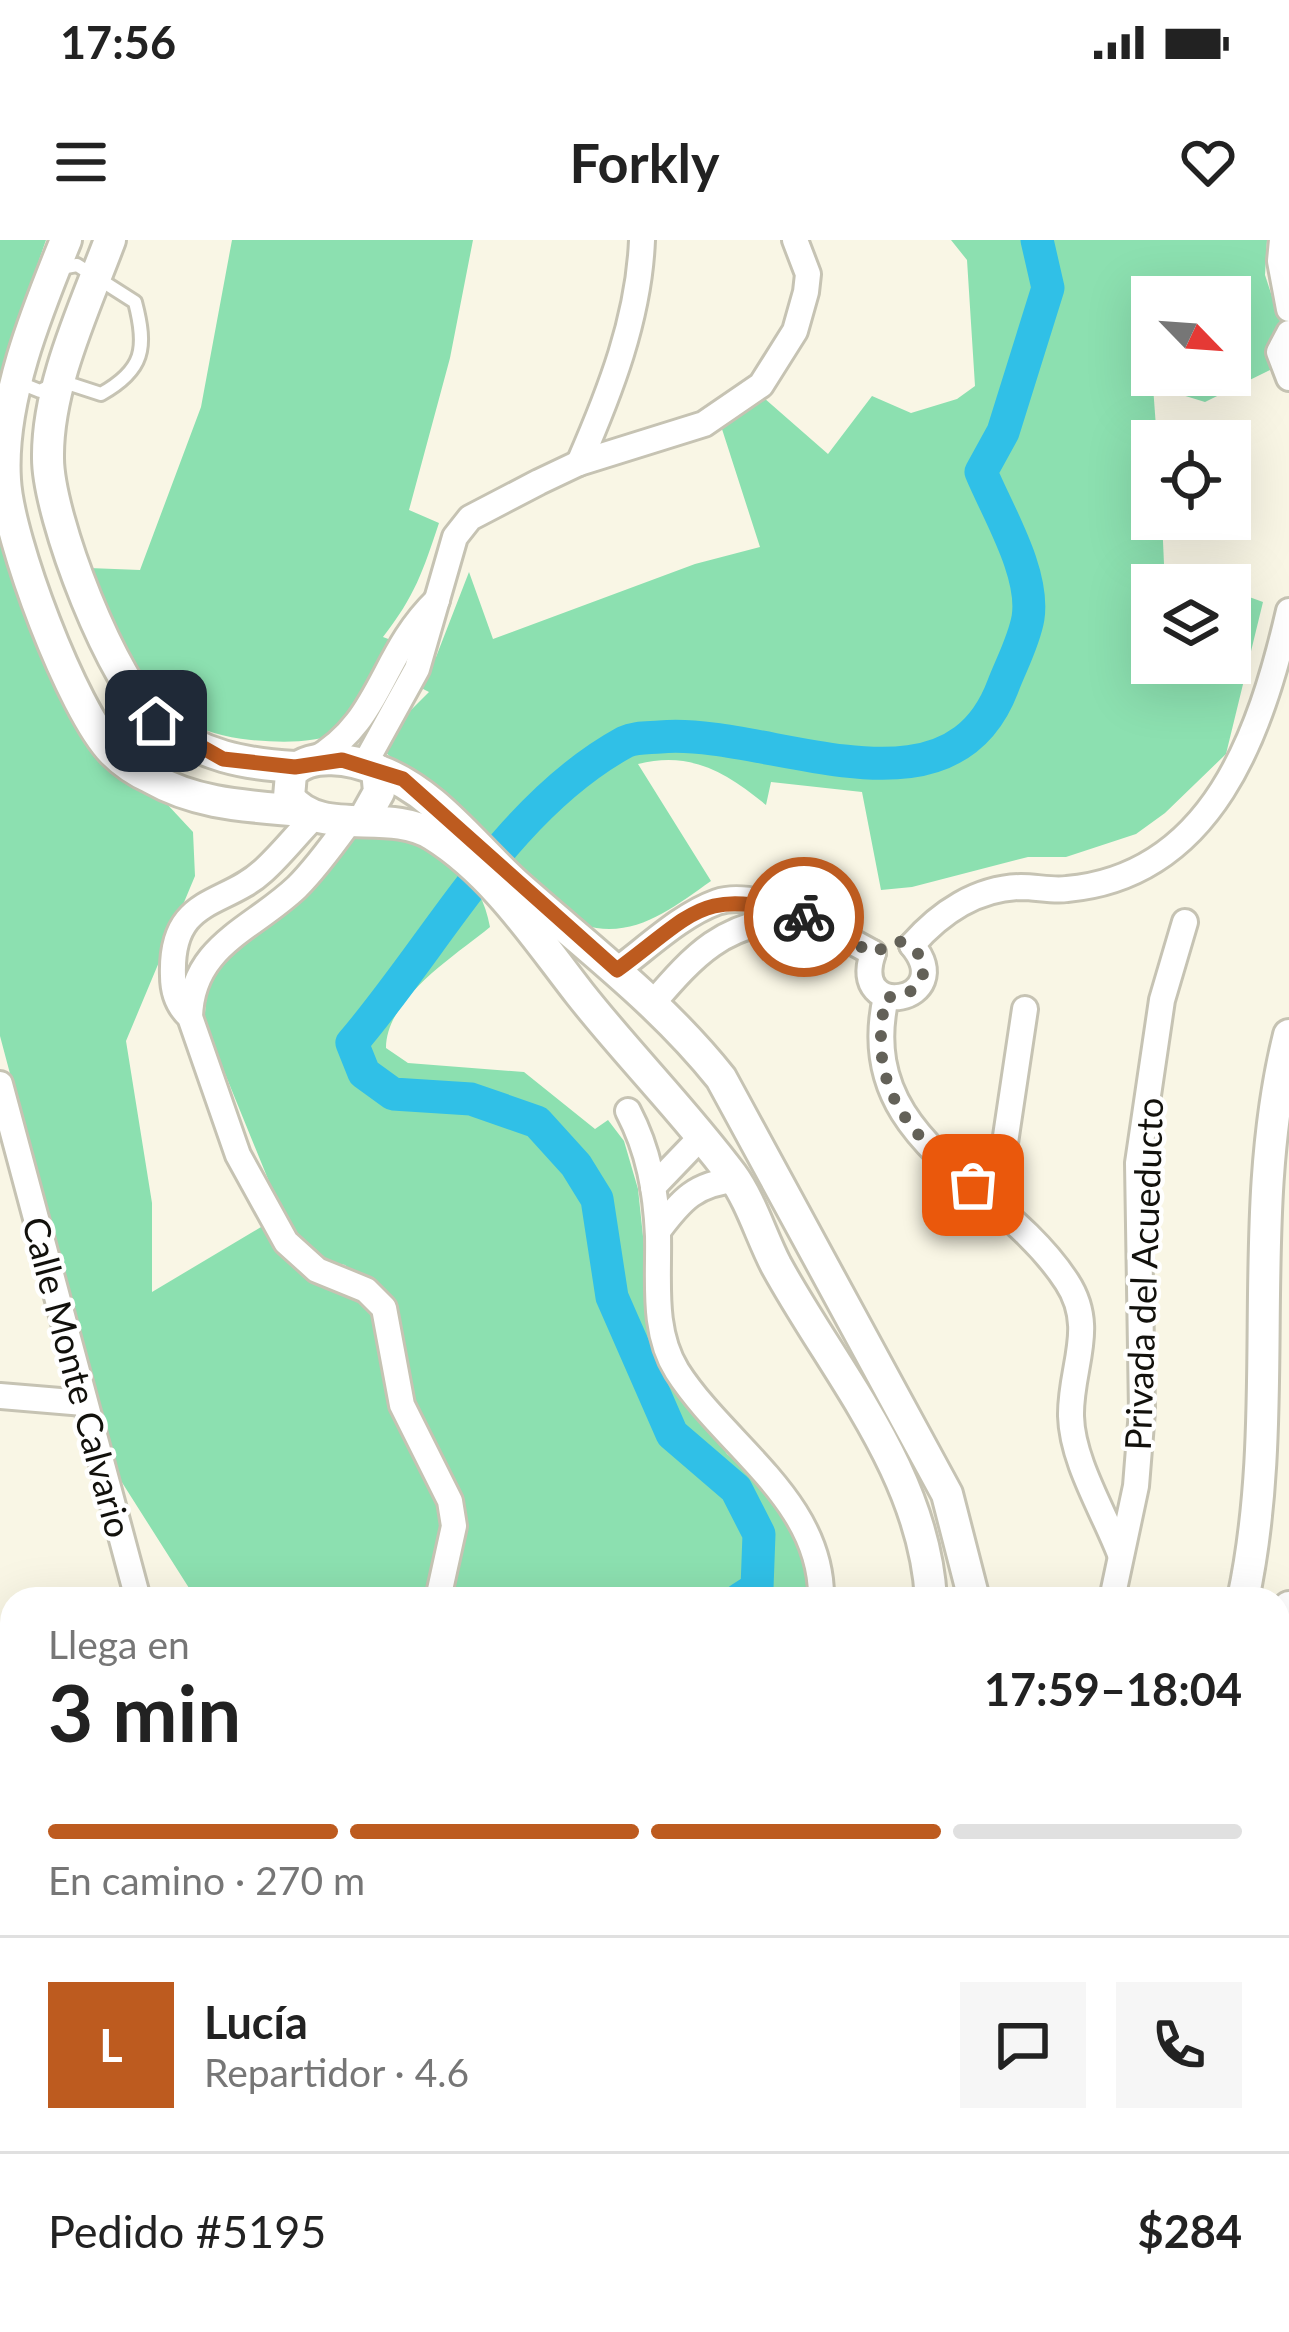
<!DOCTYPE html>
<html lang="es">
<head>
<meta charset="utf-8">
<style>
	:root { --surface:#fff; --page:#f6f6f6; --text:#222; --muted:#767676; --line:#e0e0e0; --accent:#bd5b1f }
	body { margin:0; font-family:Lato,sans-serif; background:var(--page); color:var(--text); height:100vh; display:flex; flex-direction:column; font-size:45px; white-space:nowrap }
	* { box-sizing:border-box; margin:0 }
	p { font-size:39px; color:var(--muted) }
	.icon { flex:none; width:66px; height:66px; fill:none; stroke:currentColor; stroke-width:2; stroke-linecap:round; stroke-linejoin:round }
	.map { position:relative; flex:1; overflow:hidden }
	.sheet { position:absolute; left:0px; top:1347px; width:1290px; height:747px; display:flex; flex-direction:column; background:var(--surface); border-radius:36px 36px 0 0; box-shadow:0 12px 48px #0002 }
	.sheet>* { flex:none }
	.needle { width:78px; rotate:115deg }
	.buttons { position:absolute; left:1131px; top:36px; display:grid; gap:24px }
	.buttons a { display:grid; place-items:center; width:120px; height:120px; border-radius:0px; background:var(--surface); box-shadow:0 12px 48px #0002; font-size:60px }
	.pin { position:absolute; display:grid; place-items:center; width:102px; height:102px; color:#fff; margin:-51px; border-radius:24px; box-shadow:0 6px 18px #0006 }
	.courier { position:absolute; display:grid; place-items:center; width:120px; height:120px; margin:-60px; border:9px solid #bd5b1f; border-radius:50%; background:#fff; color:#222; box-shadow:0 3px 15px #0007 }
	.headline em { font-style:normal; font-weight:700 }
	.headline div { display:flex; flex-direction:column-reverse }
	.headline { display:flex; align-items:center; justify-content:space-between; height:204px; padding:0 48px }
	h1 { font-size:78px; font-weight:700; line-height:90px }
	.bar { display:grid; grid-template-columns:repeat(4,1fr); gap:18px 12px; align-content:center; height:144px; padding:0 48px }
	.bar i { height:15px; border-radius:9px; background:var(--line) }
	.bar .active { background:var(--accent) }
	.bar p { grid-column:span 4 }
	.line { display:flex; align-items:center; gap:30px; padding:0 48px; border-top:3px solid var(--line) }
	.line div { flex:1 }
	.round { display:grid; place-items:center; flex:none; width:126px; height:126px; border-radius:0px; background:var(--page) }
	.status { display:flex; justify-content:space-between; align-items:center; height:84px; padding:0 60px; background:var(--surface); direction:ltr }
	.status svg { height:33px; fill:currentColor }
	header { display:flex; justify-content:space-between; align-items:center; height:156px; padding:0 48px; background:var(--surface); font-size:54px; font-weight:700 }
	.map>svg:first-child { display:block }
</style>
</head>
<body>
<div class="status"><b>17:56</b><svg viewBox="0 0 49 12"><path d="M0 12V9h3v3zM5 12V6h3v6zM10 12V3h3v9zM15 12V0h3v12zM26 1h20v11H26zM47 4h2v5h-2z"/></svg></div>
<header><svg class="icon" aria-label="menu" viewBox="0 0 24 24"><path d="M4 6h16M4 12h16M4 18h16"/></svg>Forkly<svg class="icon" aria-label="heart" viewBox="0 0 24 24"><path d="M12 20l-8-8c-3-5 5-10 8-4 3-6 11-1 8 4z"/></svg></header>
<div class="map">
<svg width="1289" height="2092" viewBox="0 0 1289 2092">
	<rect width="100%" height="100%" fill="#f9f6e5"/>
	<g fill="#8ce0b0" fill-rule="evenodd">
		<path d="M0 0H46L8 109 0 186Z"/>
		<path d="M232 0H473L450 118 409 270 439 283C423 331 415 356 383 397L436 417 469 332 493 399 695 324 760 307 721 186 764 158 828 214 872 156 911 173 957 159 975 146 967 20 951 0H1267L1265 35 1280 81 1270 130 1205 162 1153 146 1157 201H1152V279H1162L1164 324 1218 345H1152V423H1230V350L1263 362 1226 514 1165 573 1136 594 1066 617H1028L912 647 881 650 862 552 771 542 766 565C726 532 691 511 638 524L711 641C671 669 634 700 583 685L385 512 407 474 429 452 378 426 344 492C312 503 285 503 251 500 143 489 125 416 89 328L140 330 201 167ZM1152 57H1230V135H1152Z"/>
		<path d="M0 249 112 527 166 563 193 592 195 636 126 801 152 963V1052L271 981 371 1066 445 1266 432 1359H196L116 1233 0 796Z"/>
		<path d="M402 593C447 616 481 635 490 687 455 716 386 758 386 808L408 823 524 832 595 889 608 880 624 901 638 949 647 1034 699 1173 727 1214 781 1259 809 1315 813 1359H445L456 1253 429 1205 387 1063 345 1025 315 1018 292 998 204 782 208 743 224 709 349 594Z"/>
		<path d="M1278 1738 1289 1742V2092H1178L1187 2082H1278Z"/>
		<path d="M643 2082H796L797 2092H649Z"/>
		<path d="M822 2082H924L931 2092H824Z"/>
	</g>
	<g fill="none" stroke-linecap="round" stroke-linejoin="round">
		<g stroke="#30c0e7" stroke-width="33">
			<path d="M740 1359 757 1348 759 1294 736 1249 672 1194 612 1057 597 959 576 925 537 882 471 859 393 854 364 833 352 803C437 704 506 567 625 502 635 497 648 498 660 497 767 487 949 590 1003 446 1011 425 1024 401 1028 378 1035 333 998 273 981 232L1003 192 1048 48 1037 0"/>
			<path d="M714 2082 716 2092"/>
			<path d="M1247 2092 1250 2082"/>
		</g>
		<defs>
			<path id="service" d="M20 143 40 151 61 141 101 154C144 130 147 108 135 62L77 25 61 28"/>
			<g id="minor">
				<path d="M1282 0 1280 21 1289 69"/>
				<path d="M1289 93 1279 112 1289 138"/>
				<path d="M579 223C610 152 639 78 642 0"/>
				<path d="M312 521C383 481 379 416 437 360"/>
				<path d="M364 525 417 429 455 297 470 278 539 242 579 223 704 184 761 145 795 91 806 52 808 34 795 0"/>
				<path d="M314 577C297 594 281 615 263 631 224 667 170 656 173 736 173 752 178 766 190 777L238 915 286 1002 317 1030 366 1050 384 1068 402 1165 450 1261 454 1286 438 1359"/>
				<path d="M912 705C940 673 977 648 1021 647 1037 647 1052 651 1067 649 1213 636 1261 492 1289 371"/>
				<path d="M873 713C849 783 959 762 912 705"/>
				<path d="M617 730C648 707 681 675 717 662 761 647 835 693 873 713"/>
				<path d="M886 757C853 903 1001 940 1067 1042 1097 1088 1070 1127 1071 1176 1072 1221 1104 1272 1120 1314"/>
				<path d="M653 763C695 714 723 684 790 678"/>
				<path d="M190 777C192 705 252 690 297 647 317 627 334 603 350 581"/>
				<path d="M0 844 138 1359"/>
				<path d="M628 871C649 911 656 951 658 996 659 1041 652 1091 677 1131 725 1206 823 1261 821 1359"/>
				<path d="M653 947 701 897"/>
				<path d="M996 963 1025 769"/>
				<path d="M658 991C681 960 696 943 736 940"/>
				<path d="M0 1156 84 1163"/>
				<path d="M1112 1359 1136 1246 1142 1171 1138 923 1162 760 1185 682"/>
				<path d="M0 1460 12 1504"/>
				<path d="M0 1579 12 1581"/>
				<path d="M0 1998 12 1999"/>
				<path d="M171 2082 174 2092"/>
				<path d="M334 2082 336 2092"/>
				<path d="M807 2082 809 2092"/>
			</g>
			<g id="tertiary">
				<path d="M66 0C37 71 0 161 5 240 8 299 72 470 113 512 123 522 138 532 151 538 198 565 249 566 302 571"/>
				<path d="M110 0C85 67 47 146 48 218 48 277 113 446 159 483 201 516 244 524 295 527"/>
				<path d="M377 530C435 551 473 606 519 647 589 709 662 764 721 838L947 1254 974 1359"/>
				<path d="M365 577 379 552 377 530C353 519 309 511 291 534L289 557C320 599 388 567 433 595 494 633 537 699 580 754 629 816 685 872 732 935 751 961 761 996 776 1025 834 1131 924 1232 931 1359"/>
				<path d="M1243 1359C1283 1173 1243 980 1289 795"/>
				<path d="M1278 1413 1289 1367"/>
				<path d="M945 2082 957 2092"/>
				<path d="M1038 2082H1077"/>
				<path d="M1148 2092 1158 2082"/>
			</g>
			<path id="primary" d="M0 2083 3 2092"/>
		</defs>
		<use href="#service" stroke="#c6c3b3" stroke-width="18"/>
		<use href="#minor" stroke="#c6c3b3" stroke-width="30"/>
		<use href="#tertiary" stroke="#c6c3b3" stroke-width="36"/>
		<use href="#primary" stroke="#c6c3b3" stroke-width="42"/>
		<use href="#service" stroke="#fff" stroke-width="12"/>
		<use href="#minor" stroke="#fff" stroke-width="24"/>
		<use href="#tertiary" stroke="#fff" stroke-width="30"/>
		<use href="#primary" stroke="#fff" stroke-width="36"/>
	</g>
	<g fill="none" stroke-linecap="round" stroke-linejoin="round">
		<path stroke="#636158" stroke-width="12" stroke-dasharray="0 21.6" d="M804 677 873 713 898 701C939 714 927 759 886 757 866 846 907 892 973 945"/>
		<path stroke="#bd5b1f" stroke-width="15" d="M156 481 223 519 295 527 342 520 403 539 617 730C697 671 702 646 804 677"/>
	</g>
	<g text-anchor="middle" dominant-baseline="central" stroke-width="9" stroke-linejoin="round" paint-order="stroke">
		<g font-size="36" fill="#12110c" stroke="#fff">
			<text transform="translate(1143 1034) rotate(-88)">Privada del Acueducto</text>
			<text transform="translate(78 1137) rotate(75)">Calle Monte Calvario</text>
		</g>
	</g>
</svg>
<div class="buttons">
<a><svg class="needle" viewBox="-14 -14 28 28"><path d="M0-13l5 13h-10z" fill="#e53935"/><path d="M0 13l5-13h-10z" fill="#767676"/></svg></a>
<a><svg class="icon" aria-label="locate" viewBox="0 0 24 24"><circle cx="12" cy="12" r="6"/><path d="M12 2v4M12 18v4M2 12h4M18 12h4"/></svg></a>
<a><svg class="icon" aria-label="layers" viewBox="0 0 24 24"><path d="M12 4l9 5-9 5-9-5zM3 14l9 5 9-5"/></svg></a>
</div>
<div class="pin" style="left:973px;top:945px;background:#ea580c"><svg class="icon" aria-label="bag" viewBox="0 0 24 24"><path d="M5 8h14l-1 12H6zM9 8a3 3 0 0 1 6 0"/></svg></div>
<div class="pin" style="left:156px;top:481px;background:#1f2937"><svg class="icon" aria-label="home" viewBox="0 0 24 24"><path d="M3 11l9-7 9 7M6 9v11h12V9"/></svg></div>
<div class="courier" style="left:804px;top:677px"><svg class="icon" aria-label="bike" viewBox="0 0 24 24"><circle cx="6" cy="16" r="4"/><circle cx="18" cy="16" r="4"/><path d="M6 16l4-8h5l3 8M10 8l3 8H6M13 5h3"/></svg></div>
<section class="sheet">
<div class="headline"><div><h1>3 min</h1><p>Llega en</p></div><em>17:59–18:04</em></div>
<div class="bar"><i class="active"></i><i class="active"></i><i class="active"></i><i></i><p>En camino · 270 m</p></div>
<div class="line" style="height:216px"><b class="round" style="background:var(--accent);color:#fff">L</b><div><b>Lucía</b><p>Repartidor · 4.6</p></div><a class="round"><svg class="icon" aria-label="chat" viewBox="0 0 24 24"><path d="M4 5h16v11H9l-5 4z"/></svg></a><a class="round"><svg class="icon" aria-label="phone" viewBox="0 0 24 24"><path d="M5 4h4l2 5-3 2q2 4 5 5l2-3 5 2v4C11 20 4 13 5 4z"/></svg></a></div>
<div class="line" style="height:156px"><div>Pedido #5195</div><b>$284</b></div>
</section>
</div>
</body>
</html>
